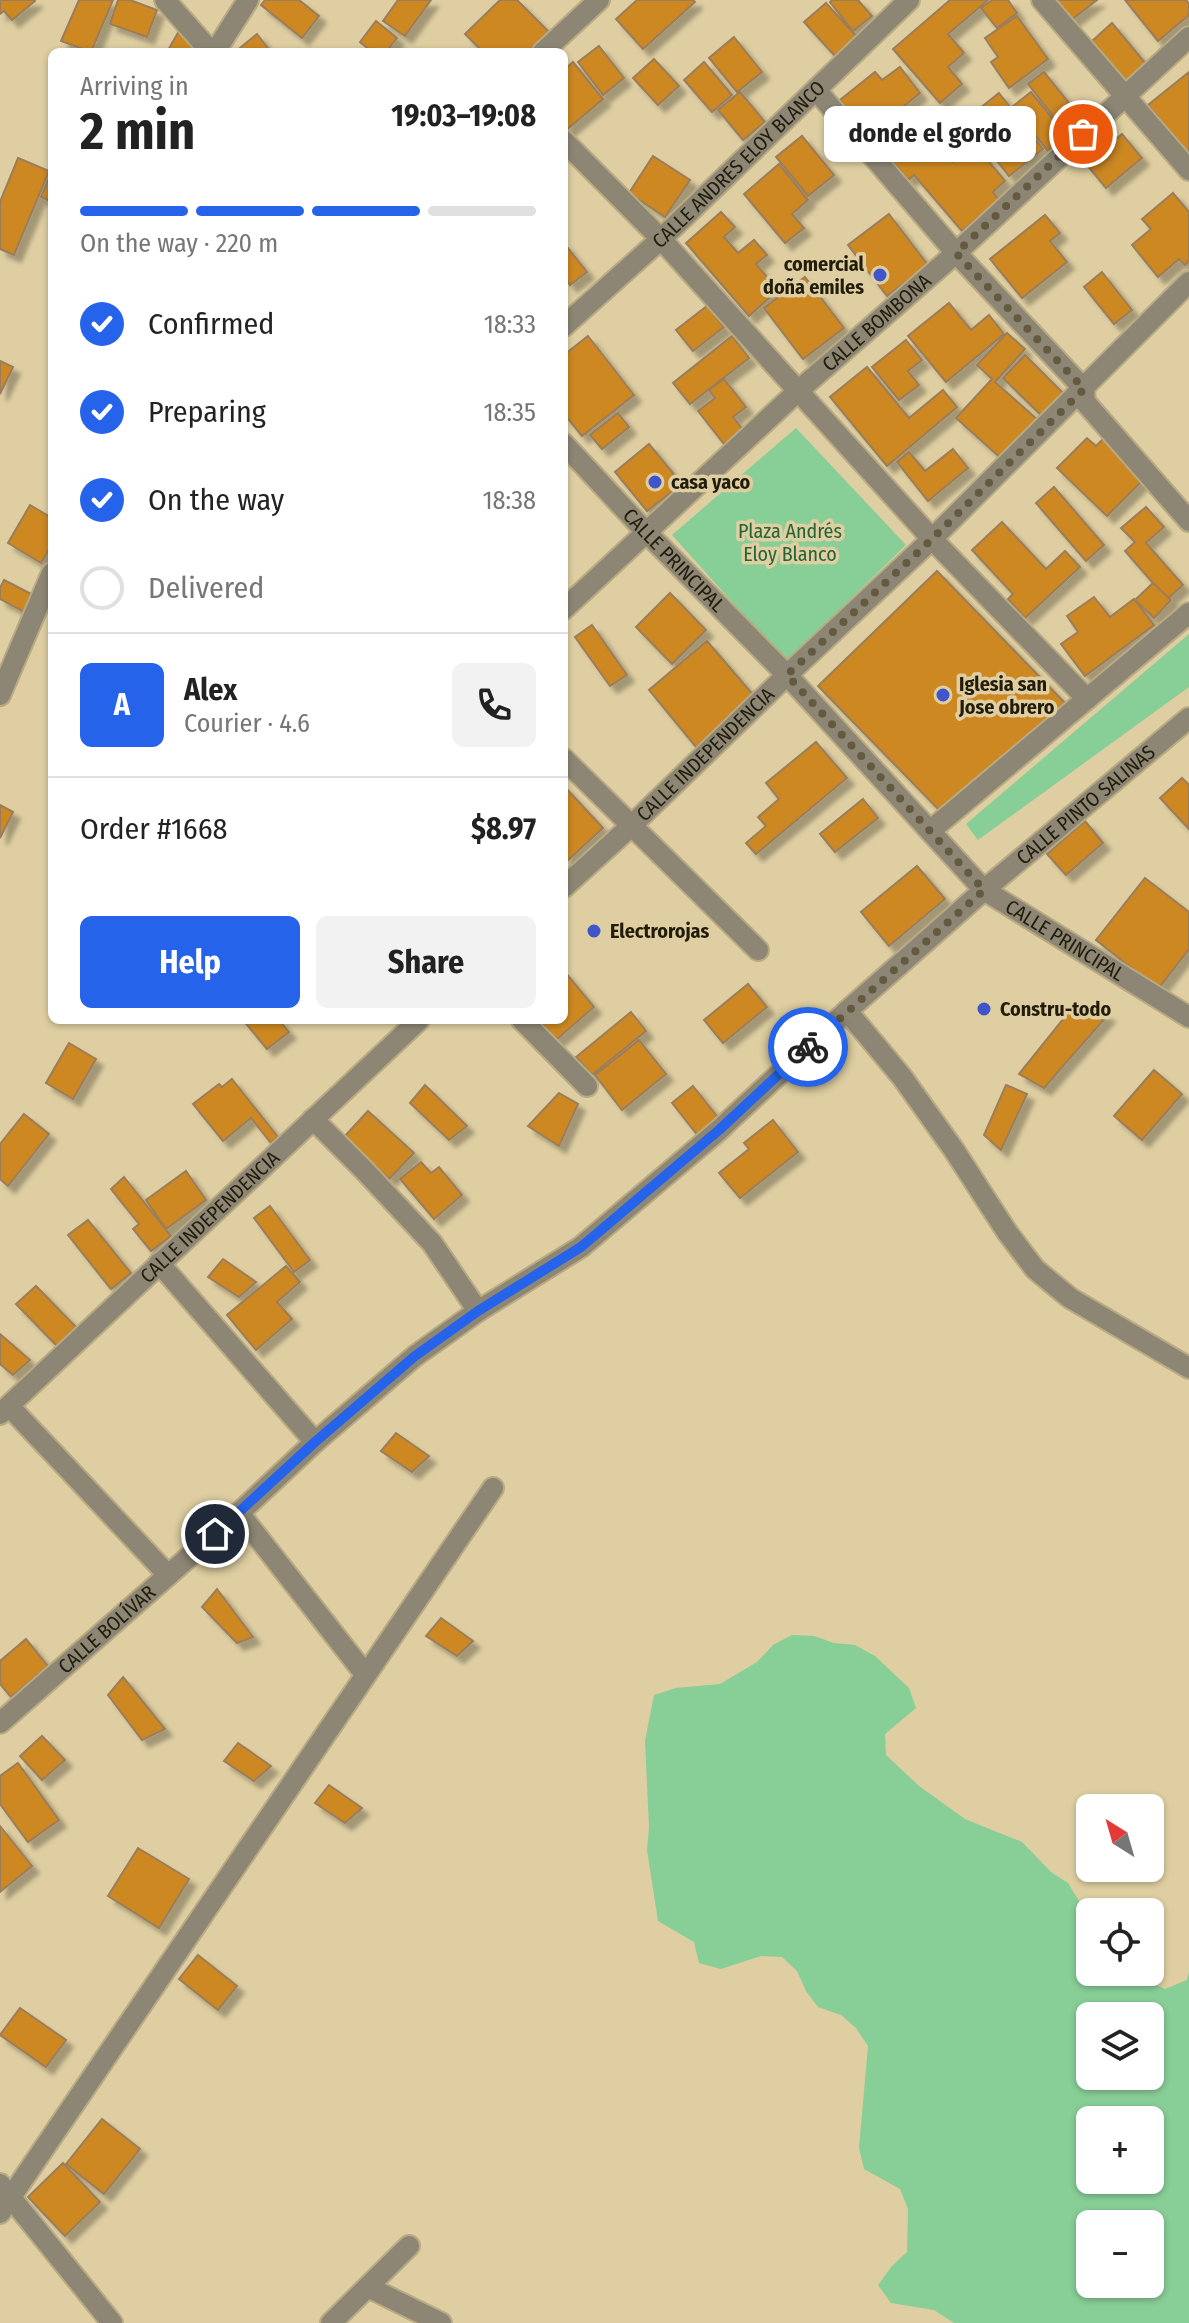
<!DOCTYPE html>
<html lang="en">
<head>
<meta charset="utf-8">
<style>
	:root { --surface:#fff; --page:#f2f2f2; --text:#222; --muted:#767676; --line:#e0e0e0; --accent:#2563eb }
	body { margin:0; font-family:"Fira Sans Condensed",sans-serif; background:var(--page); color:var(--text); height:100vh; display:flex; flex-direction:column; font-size:30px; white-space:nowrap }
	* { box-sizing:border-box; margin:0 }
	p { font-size:26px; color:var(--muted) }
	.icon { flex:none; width:44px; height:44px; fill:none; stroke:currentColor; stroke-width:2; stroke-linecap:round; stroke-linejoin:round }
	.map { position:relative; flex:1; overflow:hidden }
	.sheet { position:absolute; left:48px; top:48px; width:520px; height:976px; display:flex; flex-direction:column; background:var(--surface); border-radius:12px; box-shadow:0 2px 6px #0004 }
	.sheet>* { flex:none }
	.needle { width:52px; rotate:323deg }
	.tools { position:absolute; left:1076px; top:1794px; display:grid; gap:16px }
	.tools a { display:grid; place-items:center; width:88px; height:88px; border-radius:12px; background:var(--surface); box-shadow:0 2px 6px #0004; font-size:40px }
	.pin { position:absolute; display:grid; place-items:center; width:68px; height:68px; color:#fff; margin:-34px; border:4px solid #fff; border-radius:50%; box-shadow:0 2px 8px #0007 }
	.courier { position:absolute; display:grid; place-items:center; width:80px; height:80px; margin:-40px; border:6px solid #2563eb; border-radius:50%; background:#fff; color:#222; box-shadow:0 2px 10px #0007 }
	.bubble { position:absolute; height:56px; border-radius:12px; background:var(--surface); box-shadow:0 2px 6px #0004; font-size:26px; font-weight:700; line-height:56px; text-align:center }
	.headline em { font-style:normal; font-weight:700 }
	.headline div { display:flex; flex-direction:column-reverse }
	.headline { display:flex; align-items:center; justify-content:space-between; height:136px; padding:0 32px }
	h1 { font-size:52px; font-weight:700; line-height:60px }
	.bar { display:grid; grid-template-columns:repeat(4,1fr); gap:12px 8px; align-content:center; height:96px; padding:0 32px }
	.bar i { height:10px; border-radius:6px; background:var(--line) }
	.bar .on { background:var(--accent) }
	.bar p { grid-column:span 4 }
	.line { display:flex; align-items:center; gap:20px; padding:0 32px; border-top:2px solid var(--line) }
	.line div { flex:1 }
	.round { display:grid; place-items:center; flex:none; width:84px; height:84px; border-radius:12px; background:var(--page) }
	ol { padding:0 32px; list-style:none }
	li { display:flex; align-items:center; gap:24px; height:88px }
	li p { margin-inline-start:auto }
	li .icon { padding:8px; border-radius:50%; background:var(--accent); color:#fff; stroke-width:4 }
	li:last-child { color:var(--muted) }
	li i { width:44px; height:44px; border:4px solid var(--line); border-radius:50% }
	.cta { display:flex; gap:16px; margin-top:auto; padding:16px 32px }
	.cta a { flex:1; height:92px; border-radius:12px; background:var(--accent); color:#fff; font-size:32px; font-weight:700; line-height:92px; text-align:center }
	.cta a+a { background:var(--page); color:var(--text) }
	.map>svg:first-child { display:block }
</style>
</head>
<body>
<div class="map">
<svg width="1189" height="2323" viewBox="0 0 1189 2323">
	<defs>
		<filter id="shadow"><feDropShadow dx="7" dy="7" stdDeviation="2" flood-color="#0004"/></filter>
	</defs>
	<rect width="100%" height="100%" fill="#decea1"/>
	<g fill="#88ce97" fill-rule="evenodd">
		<path d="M796 428 906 545 786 662 672 535Z"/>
		<path d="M1189 634V687L978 840 966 824Z"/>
		<path d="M792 1635 814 1636 834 1643 855 1645 875 1656 909 1688 916 1708 885 1734 886 1755 919 1786 965 1819 1022 1842 1051 1872 1068 1883 1079 1901 1091 1912 1090 1972H1137L1143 1979 1165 1989 1187 1980 1189 1972V2323H954L934 2310 891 2303 878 2285 892 2266 907 2252 908 2209 900 2189 864 2169 859 2148 868 2046 856 2028 841 2015 818 2007 806 1991 797 1971 782 1957 761 1956 721 1969 699 1963 694 1942 658 1921 647 1850 649 1827 645 1741 654 1695 676 1688 720 1684 757 1662 773 1645ZM1090 2016H1150V2076H1090ZM1090 2120H1150V2180H1090ZM1090 2224H1150V2284H1090Z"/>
	</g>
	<g fill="#cd8824" stroke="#9b7d5a" stroke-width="2" filter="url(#shadow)">
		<path d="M0 0H34L35 1 12 20 4 11 0 14Z"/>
		<path d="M79 0H113L91 52 61 41Z"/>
		<path d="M118 0H130L157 10 147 37 110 24Z"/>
		<path d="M265 0H299L319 16 302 38 261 5Z"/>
		<path d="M398 0H431L405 36 383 21Z"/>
		<path d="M500 0H517L549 32 528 52H483L465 34Z"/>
		<path d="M637 0H693L695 2 643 49 616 19Z"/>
		<path d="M832 0H858L872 16 853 31 830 2Z"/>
		<path d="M950 0H988L948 34 964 53 948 67 962 84 940 103 893 49Z"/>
		<path d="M992 0H1008L1017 13 997 28 981 8Z"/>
		<path d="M1053 0H1097L1070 21Z"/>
		<path d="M1125 0H1186L1189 4V15L1158 41Z"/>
		<path d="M826 3 857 37 835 56 804 22Z"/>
		<path d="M1017 16 1048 59 1009 88 991 62 998 57 985 38Z"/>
		<path d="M376 21 397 38 386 52H372L360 42Z"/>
		<path d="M1112 23 1146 64 1126 81 1092 41Z"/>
		<path d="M180 29 201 41 195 52H167Z"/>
		<path d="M257 34 271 52H235Z"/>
		<path d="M734 37 762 72 737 92 709 58Z"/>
		<path d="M599 46 624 78 603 95 578 62Z"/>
		<path d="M654 59 679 86 658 105 633 78Z"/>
		<path d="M573 62 603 99 564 132V70Z"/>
		<path d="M704 62 732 95 712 112 684 80Z"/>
		<path d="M900 67 920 93 903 107 921 131 886 158 840 100 875 72 882 80Z"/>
		<path d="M1044 72 1081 118 1065 131 1028 84Z"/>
		<path d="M1189 72V155L1148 105Z"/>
		<path d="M740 92 765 122 743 140 718 110Z"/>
		<path d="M1031 92 1066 135 1048 151 1012 107Z"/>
		<path d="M999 93 1043 149 1009 176 981 141 995 130 979 109Z"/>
		<path d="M927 131 953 162 974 144 1005 181 993 192 999 200 962 231 914 175 908 180 892 161Z"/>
		<path d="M1122 134 1142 158 1106 188 1086 164Z"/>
		<path d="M802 136 834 175 808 196 776 157Z"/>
		<path d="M653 156 690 180 665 217 629 193Z"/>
		<path d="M18 158 49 171 14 255 0 249V202Z"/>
		<path d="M779 164 808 200 792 214 804 228 785 243 744 194Z"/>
		<path d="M52 171V202L41 197Z"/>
		<path d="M1173 193 1189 212V261L1185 265 1179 259 1158 277 1132 245 1151 229 1142 219Z"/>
		<path d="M721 212 735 227 724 237 738 253 754 240 767 255 756 264 778 290 749 316 686 243Z"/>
		<path d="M889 214 928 265 887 296 848 245Z"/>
		<path d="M1045 215 1060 233 1050 241 1067 262 1022 298 990 259Z"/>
		<path d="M564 243 587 272 570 285 564 277Z"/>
		<path d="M1102 272 1132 310 1114 324 1084 287Z"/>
		<path d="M805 277 844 328 803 359 764 308Z"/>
		<path d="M949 303 971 330 989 315 1004 334 946 382 908 336Z"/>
		<path d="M707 306 724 327 693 351 676 330Z"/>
		<path d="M1007 333 1025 349 995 382 1039 421 1003 460 956 418 992 379 977 365Z"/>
		<path d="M588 336 634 395 582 436 564 414V355Z"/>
		<path d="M732 336 749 358 690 404 673 383Z"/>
		<path d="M906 340 922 360 908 371 919 385 899 400 872 367Z"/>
		<path d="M1025 355 1069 399 1047 421 1003 378Z"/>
		<path d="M0 361 13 367 0 394Z"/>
		<path d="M867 367 909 418 943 390 957 407 887 466 830 397Z"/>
		<path d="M724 379 746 407 733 417 743 430 724 444 698 411 715 398 709 390Z"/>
		<path d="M618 413 629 427 602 449 590 435Z"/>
		<path d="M1106 436 1146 477 1107 516 1057 468 1087 438 1096 446Z"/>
		<path d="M649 444 682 484 647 511 615 472Z"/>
		<path d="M953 449 968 468 928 501 897 462 909 452 925 471Z"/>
		<path d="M1054 487 1104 545 1086 561 1036 503Z"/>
		<path d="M30 505 52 518V545L41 563 8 543Z"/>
		<path d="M1146 507 1164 527 1146 543 1183 585 1167 599 1125 551 1135 542 1121 528Z"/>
		<path d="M1002 522 1046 569 1065 551 1080 567 1025 618 1008 599 1013 594 972 550Z"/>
		<path d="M937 571 1067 705 941 812 818 686Z"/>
		<path d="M4 580 37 597 28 614 0 599V588Z"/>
		<path d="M1153 583 1171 600 1154 618 1135 600Z"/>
		<path d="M670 593 706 630 672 664 636 627Z"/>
		<path d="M1094 597 1110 617 1134 599 1154 625 1085 676 1061 644 1078 632 1067 616Z"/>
		<path d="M592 625 627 675 610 686 575 637Z"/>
		<path d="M707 641 755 697 696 747 649 690Z"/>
		<path d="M816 742 847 778 756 854 746 843 766 826 758 817 779 799 766 783Z"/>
		<path d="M1182 778 1189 785V829L1160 798Z"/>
		<path d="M564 786 603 828 567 861 564 858Z"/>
		<path d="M863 799 878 818 835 852 820 834Z"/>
		<path d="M0 805 13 812 0 838Z"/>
		<path d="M1085 821 1103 843 1066 875 1047 854Z"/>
		<path d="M917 866 945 899 889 946 861 912Z"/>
		<path d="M1145 878 1189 912V949L1158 989 1096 940Z"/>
		<path d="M564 971 594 1007 556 1040 539 1020H564Z"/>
		<path d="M748 984 767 1007 723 1043 704 1020Z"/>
		<path d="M1076 1003 1108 1015 1044 1088 1019 1074Z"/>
		<path d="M631 1012 646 1031 592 1075 576 1057Z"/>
		<path d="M243 1020H279L289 1032 267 1049Z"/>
		<path d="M639 1040 666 1074 622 1110 595 1075Z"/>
		<path d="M69 1043 96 1059 73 1099 46 1083Z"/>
		<path d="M1154 1070 1182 1094 1142 1140 1114 1116Z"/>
		<path d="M232 1079 278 1137 271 1143 251 1118 223 1141 193 1104 219 1084 222 1087Z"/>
		<path d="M425 1085 467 1126 449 1140 410 1103Z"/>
		<path d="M1006 1085 1027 1094 1001 1150 984 1135Z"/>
		<path d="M693 1086 724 1125 703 1142 672 1103Z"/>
		<path d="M559 1093 578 1104 559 1146 528 1126Z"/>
		<path d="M368 1111 414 1153 389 1179 344 1137Z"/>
		<path d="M24 1114 49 1134 8 1186 0 1179V1144Z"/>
		<path d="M773 1120 798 1152 740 1198 719 1173 749 1149 744 1143Z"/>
		<path d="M421 1162 431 1173 439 1167 462 1195 434 1219 400 1179Z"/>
		<path d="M186 1171 206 1200 166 1229 146 1200Z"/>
		<path d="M124 1177 171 1236 151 1251 133 1229 139 1224 111 1189Z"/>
		<path d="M270 1206 310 1260 294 1272 254 1218Z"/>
		<path d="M88 1220 131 1273 111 1289 68 1235Z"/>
		<path d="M223 1259 256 1282 239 1297 208 1277Z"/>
		<path d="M286 1266 300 1282 277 1302 292 1319 256 1350 227 1315Z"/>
		<path d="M36 1286 76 1327 57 1346 16 1304Z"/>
		<path d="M0 1334 30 1360 13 1375 0 1364Z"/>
		<path d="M396 1433 429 1456 412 1472 381 1451Z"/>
		<path d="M217 1589 253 1637 237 1643 202 1607Z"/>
		<path d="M441 1618 473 1641 457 1656 426 1636Z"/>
		<path d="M26 1639 48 1666 11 1697 0 1684V1661Z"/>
		<path d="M123 1677 165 1729 142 1740 108 1695Z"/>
		<path d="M42 1736 65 1760 42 1780 20 1756Z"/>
		<path d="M238 1743 271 1766 254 1781 224 1761Z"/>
		<path d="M18 1763 59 1820 28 1842 0 1804V1776Z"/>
		<path d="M329 1785 362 1808 345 1823 315 1803Z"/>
		<path d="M0 1826 32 1866 0 1892Z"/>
		<path d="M138 1848 189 1879 159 1928 108 1896Z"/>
		<path d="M198 1955 237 1986 218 2010 179 1979Z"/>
		<path d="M20 2008 66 2040 46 2067 0 2035Z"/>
		<path d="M102 2119 140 2149 104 2194 66 2164Z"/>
		<path d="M63 2163 100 2202 65 2236 28 2197Z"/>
	</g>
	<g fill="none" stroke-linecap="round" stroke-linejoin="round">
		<defs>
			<g id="minor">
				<path d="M165 0 211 52"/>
				<path d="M1042 0 1189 170"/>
				<path d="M215 52 248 0"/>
				<path d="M543 52 599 0"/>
				<path d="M816 90 956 253 1084 389 1085 402 1189 521"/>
				<path d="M564 141 661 239 932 539 1087 699"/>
				<path id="s1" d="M564 326 661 239 909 0"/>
				<path id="s2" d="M564 444 646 532 787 675 984 890 1189 1017"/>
				<path id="s3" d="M564 609 798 391 956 253 1189 37"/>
				<path d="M0 695 52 573"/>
				<path d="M564 759 758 950"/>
				<path d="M930 831 1189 613"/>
				<path id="s4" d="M564 887 630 827 787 675 932 539 1189 282"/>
				<path d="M847 1011 902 1077 954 1150 1007 1232 1035 1269 1070 1298 1189 1368"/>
				<path d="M522 1020 587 1086"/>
				<path d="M313 1119 365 1171 432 1243 478 1311"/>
				<path d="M159 1263 315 1442"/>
				<path d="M9 1406 168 1575"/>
				<path id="s5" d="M0 1414 419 1020"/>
				<path d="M239 1513 365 1674"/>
				<path id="s6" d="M0 1723 239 1513 315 1442 415 1356 478 1311 581 1247 719 1130 847 1011 984 890 1189 718"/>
				<path d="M0 2184 112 2323"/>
				<path d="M0 2213 493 1488"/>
				<path d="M368 2287 441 2323"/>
				<path d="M331 2323 409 2246"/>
			</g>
		</defs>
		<use href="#minor" stroke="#b8aa83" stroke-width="24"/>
		<use href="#minor" stroke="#8d8674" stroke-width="20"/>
	</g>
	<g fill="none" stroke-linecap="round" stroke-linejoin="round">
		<path stroke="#645a40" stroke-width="8" stroke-dasharray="0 14.4" d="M808 1047 984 890 787 675 932 539 1084 389 956 253 1083 134"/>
		<path stroke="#2563eb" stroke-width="10" d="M215 1534 315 1442 415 1356 478 1311 581 1247 719 1130 808 1047"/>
	</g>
	<g fill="#3f55c9" stroke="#decea1" stroke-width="3">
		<circle cx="880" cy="275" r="8"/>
		<circle cx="655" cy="482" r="8"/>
		<circle cx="943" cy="695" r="8"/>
		<circle cx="594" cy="931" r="8"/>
		<circle cx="984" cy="1009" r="8"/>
	</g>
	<g text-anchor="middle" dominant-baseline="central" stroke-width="7" stroke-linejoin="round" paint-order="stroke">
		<g font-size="20" fill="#221c0b" stroke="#decea1">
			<text stroke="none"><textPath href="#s1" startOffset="238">CALLE ANDRES ELOY BLANCO</textPath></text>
			<text stroke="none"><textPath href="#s3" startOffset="424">CALLE BOMBONA</textPath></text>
			<text stroke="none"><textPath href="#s2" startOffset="160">CALLE PRINCIPAL</textPath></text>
			<text stroke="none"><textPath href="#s4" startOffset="194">CALLE INDEPENDENCIA</textPath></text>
			<text stroke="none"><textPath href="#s6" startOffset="1424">CALLE PINTO SALINAS</textPath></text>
			<text stroke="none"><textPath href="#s2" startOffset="708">CALLE PRINCIPAL</textPath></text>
			<text stroke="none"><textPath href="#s5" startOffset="288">CALLE INDEPENDENCIA</textPath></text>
			<text stroke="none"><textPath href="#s6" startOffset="142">CALLE BOLÍVAR</textPath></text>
		</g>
		<g font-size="20" font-weight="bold" fill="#221c0b" stroke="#decea1" text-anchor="start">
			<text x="864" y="264" text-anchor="end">comercial<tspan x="864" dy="23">doña emiles</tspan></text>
			<text x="671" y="482">casa yaco</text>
			<text x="959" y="684">Iglesia san<tspan x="959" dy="23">Jose obrero</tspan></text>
			<text x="610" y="931">Electrorojas</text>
			<text x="1000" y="1009">Constru-todo</text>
		</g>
		<g font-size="20" fill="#236537" stroke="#decea1">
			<text x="790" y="531">Plaza Andrés<tspan x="790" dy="23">Eloy Blanco</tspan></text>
		</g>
	</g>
</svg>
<div class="tools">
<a><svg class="needle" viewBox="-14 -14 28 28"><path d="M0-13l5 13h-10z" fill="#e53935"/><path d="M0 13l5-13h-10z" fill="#767676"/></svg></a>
<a><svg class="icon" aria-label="locate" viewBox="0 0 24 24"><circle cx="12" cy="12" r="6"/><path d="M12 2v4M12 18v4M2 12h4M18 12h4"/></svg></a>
<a><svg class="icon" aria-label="layers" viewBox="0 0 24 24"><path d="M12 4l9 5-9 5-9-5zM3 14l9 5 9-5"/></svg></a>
<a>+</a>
<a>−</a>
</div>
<div class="pin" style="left:1083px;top:134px;background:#ea580c"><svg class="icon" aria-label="bag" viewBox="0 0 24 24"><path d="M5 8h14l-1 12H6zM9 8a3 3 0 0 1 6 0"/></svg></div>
<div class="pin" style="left:215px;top:1534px;background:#1f2937"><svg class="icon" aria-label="home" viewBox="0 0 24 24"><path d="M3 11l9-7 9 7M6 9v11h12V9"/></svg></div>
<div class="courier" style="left:808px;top:1047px"><svg class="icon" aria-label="bike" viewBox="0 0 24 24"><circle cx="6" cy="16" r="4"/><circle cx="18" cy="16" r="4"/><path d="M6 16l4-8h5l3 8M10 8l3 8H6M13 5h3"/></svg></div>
<div class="bubble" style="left:824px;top:106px;width:212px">donde el gordo</div>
<section class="sheet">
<div class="headline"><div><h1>2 min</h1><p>Arriving in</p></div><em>19:03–19:08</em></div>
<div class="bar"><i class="on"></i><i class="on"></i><i class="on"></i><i></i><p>On the way · 220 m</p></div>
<ol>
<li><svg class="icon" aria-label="check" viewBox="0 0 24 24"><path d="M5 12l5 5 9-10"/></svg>Confirmed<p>18:33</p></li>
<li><svg class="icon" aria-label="check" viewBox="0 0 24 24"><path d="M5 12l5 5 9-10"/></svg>Preparing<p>18:35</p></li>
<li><svg class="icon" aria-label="check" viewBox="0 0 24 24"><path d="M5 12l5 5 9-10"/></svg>On the way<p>18:38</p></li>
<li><i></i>Delivered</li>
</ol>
<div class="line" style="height:144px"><b class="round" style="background:var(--accent);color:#fff">A</b><div><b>Alex</b><p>Courier · 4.6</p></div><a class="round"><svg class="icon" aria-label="phone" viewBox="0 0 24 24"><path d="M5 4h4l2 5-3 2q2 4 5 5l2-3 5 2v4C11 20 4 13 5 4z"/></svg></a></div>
<div class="line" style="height:104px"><div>Order #1668</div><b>$8.97</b></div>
<div class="cta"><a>Help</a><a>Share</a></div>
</section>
</div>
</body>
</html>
